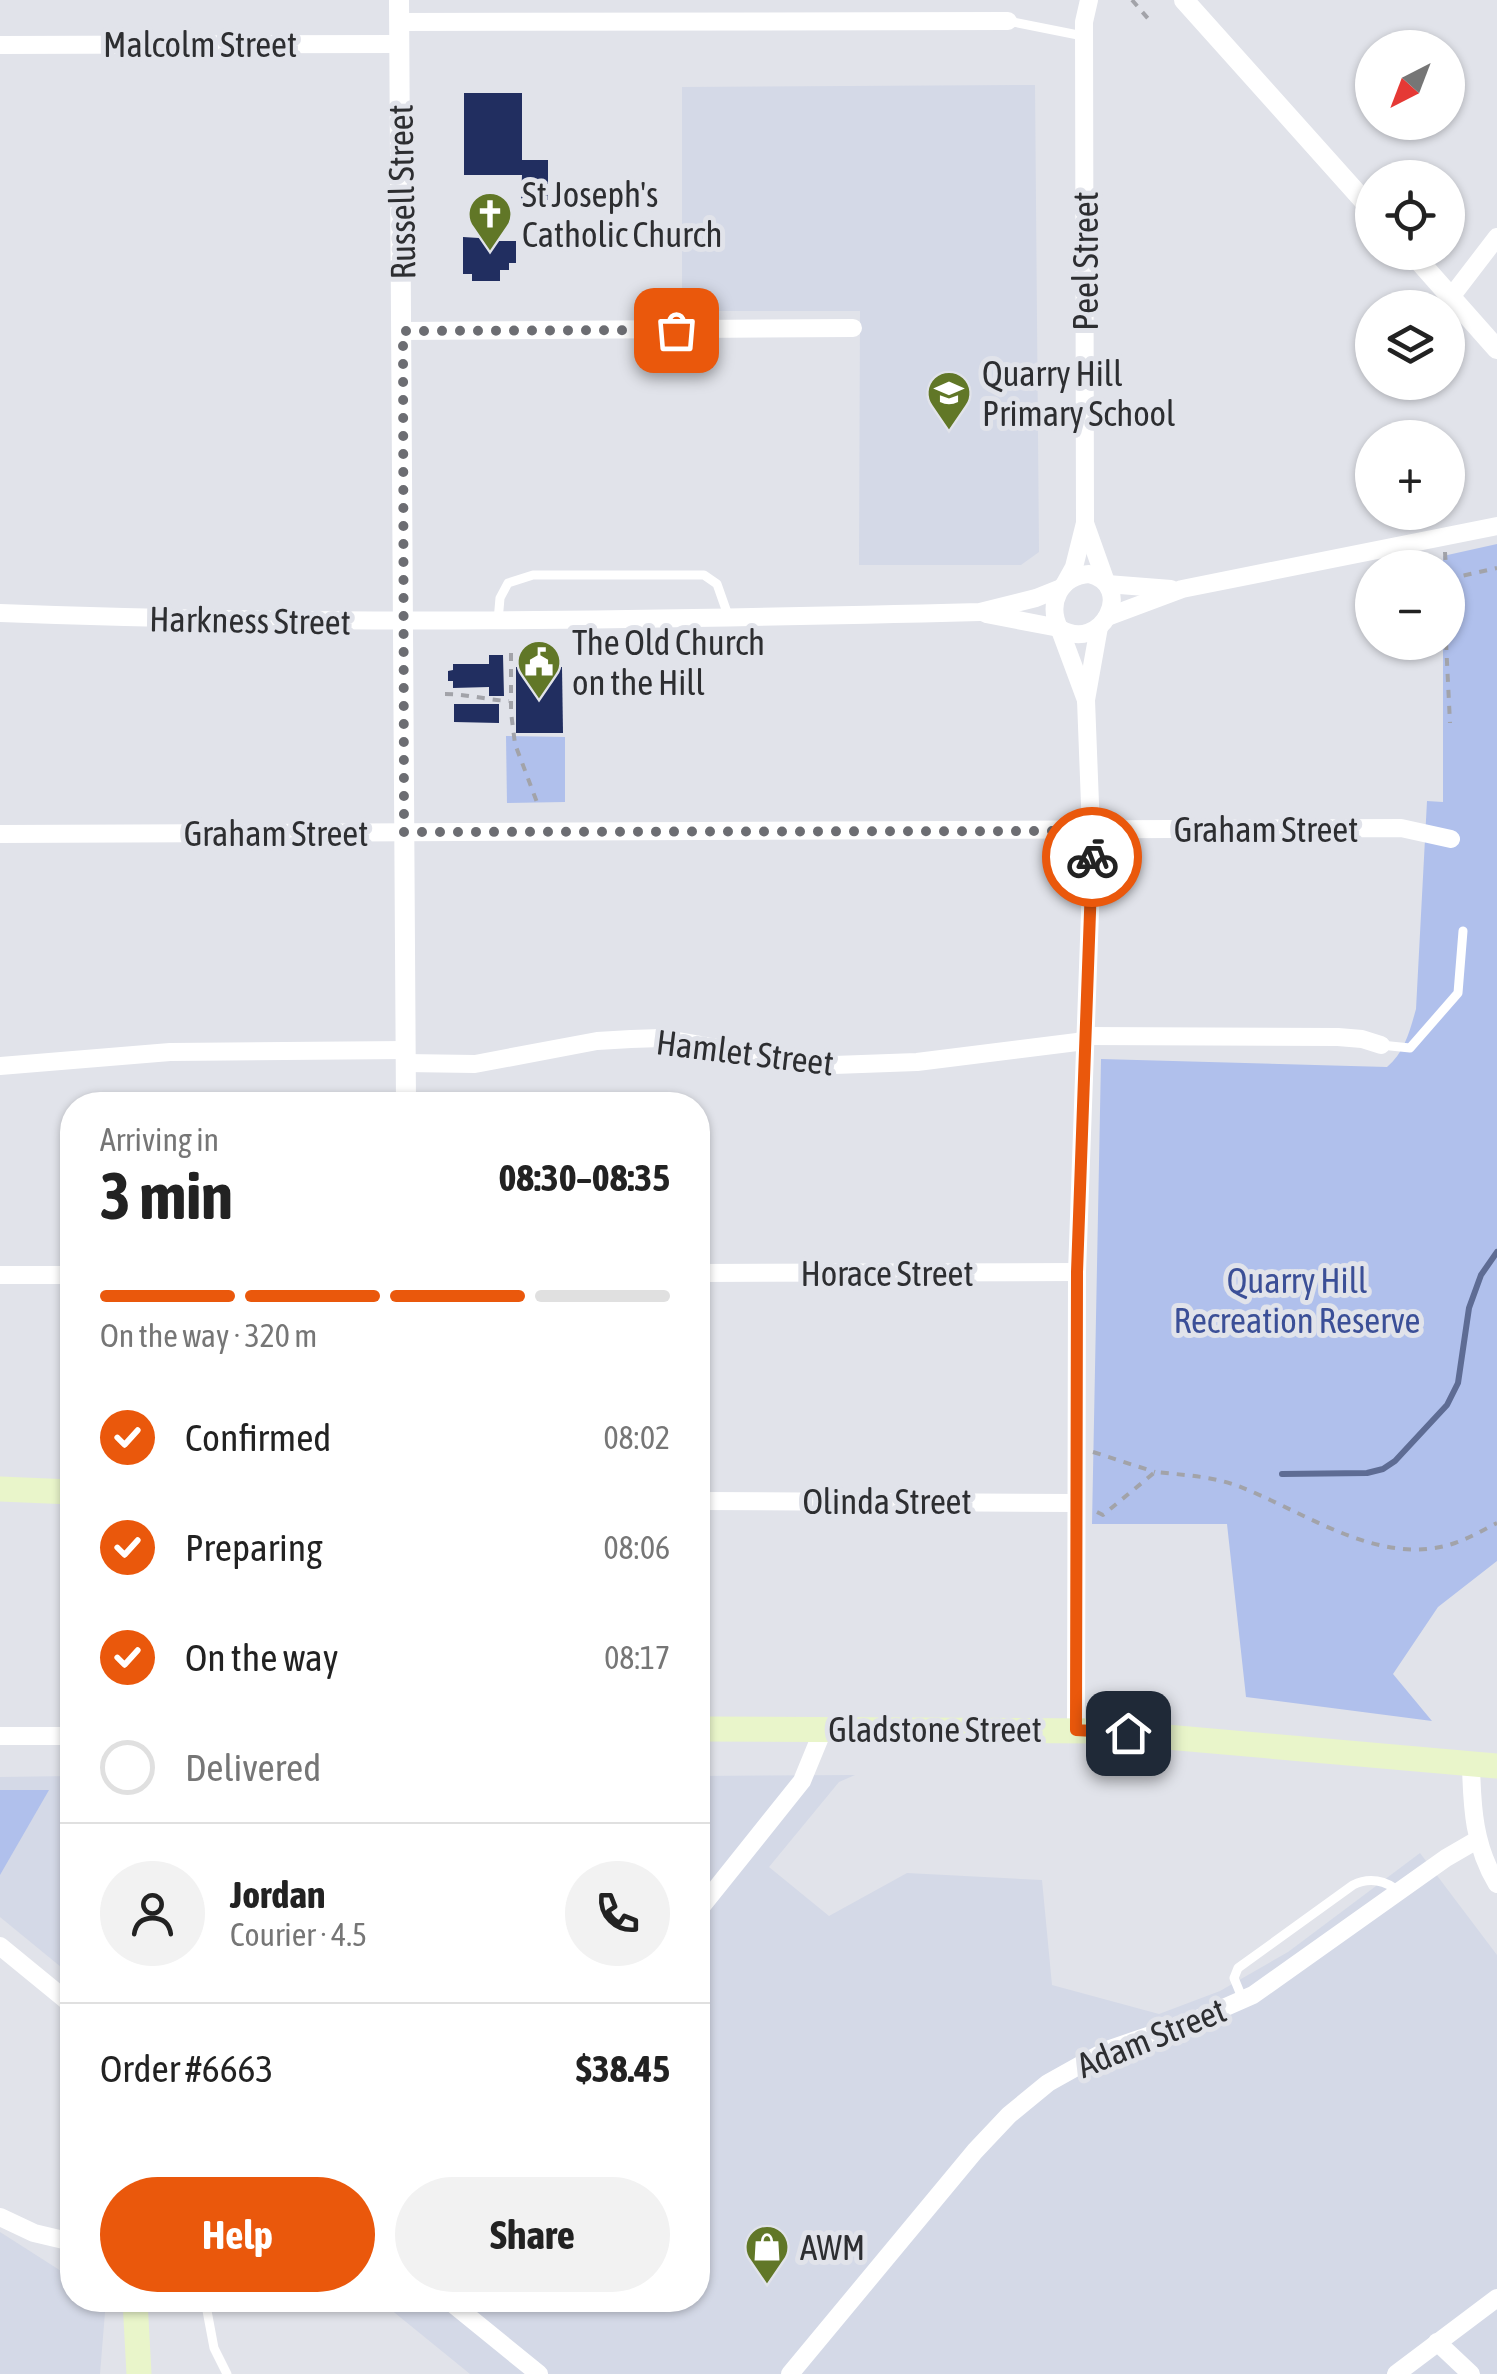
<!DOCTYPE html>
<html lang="en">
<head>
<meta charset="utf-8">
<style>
	:root { --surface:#fff; --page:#f2f2f2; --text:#222; --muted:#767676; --line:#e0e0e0; --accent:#ea580c }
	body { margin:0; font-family:"Asap Condensed",sans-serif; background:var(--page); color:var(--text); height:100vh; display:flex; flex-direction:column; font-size:38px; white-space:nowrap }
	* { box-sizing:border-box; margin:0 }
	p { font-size:32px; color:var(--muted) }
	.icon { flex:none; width:55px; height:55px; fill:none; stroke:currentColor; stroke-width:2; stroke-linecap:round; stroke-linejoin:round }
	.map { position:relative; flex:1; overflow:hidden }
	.drawer { position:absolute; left:60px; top:1092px; width:650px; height:1220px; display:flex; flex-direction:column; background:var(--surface); border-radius:40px; box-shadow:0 2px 8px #0004 }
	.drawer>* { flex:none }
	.needle { width:65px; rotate:222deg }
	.controls { position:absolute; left:1355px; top:30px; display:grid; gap:20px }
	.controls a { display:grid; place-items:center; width:110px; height:110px; border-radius:50%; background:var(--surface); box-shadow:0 2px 8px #0004; font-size:50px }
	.pin { position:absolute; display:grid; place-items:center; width:85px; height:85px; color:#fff; margin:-42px; border-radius:20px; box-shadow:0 5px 15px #0006 }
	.courier { position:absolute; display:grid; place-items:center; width:100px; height:100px; margin:-50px; border:8px solid #ea580c; border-radius:50%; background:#fff; color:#222; box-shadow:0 2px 12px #0007 }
	.head em { font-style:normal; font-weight:700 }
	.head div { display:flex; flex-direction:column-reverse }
	.head { display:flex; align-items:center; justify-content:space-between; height:170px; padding:0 40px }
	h1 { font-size:65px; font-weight:700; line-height:75px }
	.bar { display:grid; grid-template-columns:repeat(4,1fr); gap:15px 10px; align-content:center; height:120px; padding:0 40px }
	.bar i { height:12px; border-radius:8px; background:var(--line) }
	.bar .selected { background:var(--accent) }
	.bar p { grid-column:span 4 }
	.line { display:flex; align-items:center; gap:25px; padding:0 40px; border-top:2px solid var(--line) }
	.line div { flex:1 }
	.round { display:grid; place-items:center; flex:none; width:105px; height:105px; border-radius:52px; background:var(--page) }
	ol { padding:0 40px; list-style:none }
	li { display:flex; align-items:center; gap:30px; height:110px }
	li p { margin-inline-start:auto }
	li .icon { padding:10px; border-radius:50%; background:var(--accent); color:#fff; stroke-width:4 }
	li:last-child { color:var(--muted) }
	li i { width:55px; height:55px; border:5px solid var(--line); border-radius:50% }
	.primary-button { display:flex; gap:20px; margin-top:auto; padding:20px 40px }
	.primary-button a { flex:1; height:115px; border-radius:60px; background:var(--accent); color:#fff; font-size:40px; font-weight:700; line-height:115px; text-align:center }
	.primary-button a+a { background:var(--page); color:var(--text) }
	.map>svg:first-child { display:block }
</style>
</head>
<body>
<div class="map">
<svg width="1497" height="2374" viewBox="0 0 1497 2374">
	<rect width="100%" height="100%" fill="#e1e3ea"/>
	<g fill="#d4d9e7">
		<path d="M1035 85 1039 552 1021 565H859L860 311H682V87Z"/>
		<path d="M855 1775 839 1782 769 1867 829 1916 907 1873 1042 1880 1052 1985 1159 2014 1220 1991 1288 1952 1420 1853 1497 1955V2374H470L379 2300H698V1776Z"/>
		<path d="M72 1776V1976L0 1917V1777Z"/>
		<path d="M0 2232 72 2278V2300H106L100 2374H0Z"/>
	</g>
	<g fill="#b0c0ec">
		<path d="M1497 544V1561L1438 1607 1393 1674 1432 1721 1246 1697 1227 1524H1092L1101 1059 1387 1067C1405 1052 1410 1030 1416 1009L1427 801 1443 802V643L1448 642V568L1443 567V556Z"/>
		<path d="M506 736 565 737V802L507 803Z"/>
		<path d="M0 1790H49L0 1875Z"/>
	</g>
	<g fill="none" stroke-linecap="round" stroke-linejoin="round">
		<path stroke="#5e6c94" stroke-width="6" d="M1282 1474 1367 1473 1383 1469 1395 1461 1447 1405 1458 1383 1469 1308 1481 1275 1497 1252"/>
	</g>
	<g fill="#212e60">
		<path d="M464 93H522V160H548V200H521L522 175H464Z"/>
		<path d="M479 229H496L495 241H516V263H509V270H500V281H472V274H463V237L479 238Z"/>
		<path d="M489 655H503L504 696H489V687L453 688V681H448V671L453 670V664H489Z"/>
		<path d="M516 667H562L563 733H516Z"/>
		<path d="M454 704H499V723L454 722Z"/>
	</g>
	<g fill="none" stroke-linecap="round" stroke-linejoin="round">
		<g stroke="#a2a3a9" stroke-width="4" stroke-dasharray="8 8" stroke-linecap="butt">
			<path d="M1132 0 1151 22"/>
			<path d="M1445 552 1446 568"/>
			<path d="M1448 579 1497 568"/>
			<path d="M1446 642 1450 723"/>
			<path d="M511 653V712L515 744 538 805"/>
			<path d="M445 694C467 694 487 700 509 701"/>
			<path d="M1093 1452 1155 1472"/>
			<path d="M1097 1512 1103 1515 1155 1472C1183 1475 1211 1476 1238 1486 1304 1511 1381 1569 1455 1543 1470 1538 1483 1530 1497 1523"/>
		</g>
		<g stroke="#fff" stroke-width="9">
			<path d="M1008 21 1083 36"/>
			<path d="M498 621 500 598 508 583 533 575H704L717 584 729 618"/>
			<path d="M1381 1045 1410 1048 1458 993 1463 931"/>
			<path d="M1243 2000 1234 1978 1238 1968 1353 1885C1369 1877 1386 1880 1399 1892"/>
			<path d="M205 2300 214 2348 227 2374"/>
		</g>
		<g stroke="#fff" stroke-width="18">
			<path d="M399 22 1008 21"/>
			<path d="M0 45 400 44"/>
			<path d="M1451 297 1497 237"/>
			<path d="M403 331 853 328"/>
			<path d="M1085 523 1106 582"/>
			<path d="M1107 584 1171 589"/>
			<path d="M1064 585 1074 567 1085 523 1084 22 1089 0"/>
			<path d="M0 613C327 626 653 620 980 612L1036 598 1061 588"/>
			<path d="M986 614 1059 628C1102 655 1136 585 1089 574 1060 576 1047 603 1059 628"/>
			<path d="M1107 617 1182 589 1497 526"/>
			<path d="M1060 630 1086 700"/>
			<path d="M0 834 1401 828 1451 839"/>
			<path d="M1085 1036 1338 1037 1362 1039 1381 1045"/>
			<path d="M405 1063 475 1064 597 1041 631 1039 661 1038 774 1058 834 1065 917 1062 1085 1041"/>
			<path d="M0 1066 170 1052 406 1050"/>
			<path d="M698 1273 1077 1272"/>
			<path d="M0 1275H72"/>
			<path d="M698 1501 1075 1503"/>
			<path d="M1076 1730 1077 1272 1092 856 1086 700 1099 627"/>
			<path d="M0 1736H72"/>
			<path d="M1471 1765C1472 1808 1474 1846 1497 1884"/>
			<path d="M698 1911 802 1781 823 1730"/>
			<path d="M0 1946 72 2005"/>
			<path d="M0 2217 34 2233 72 2242"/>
			<path d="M448 2300 539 2374"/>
			<path d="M1437 2342 1471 2374"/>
			<path d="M790 2374 975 2151 1009 2115 1048 2083 1107 2050 1203 2017 1253 1995 1446 1858 1477 1840"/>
			<path d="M1396 2374 1497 2298"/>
		</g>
		<g stroke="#fff" stroke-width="20">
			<path d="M399 0 406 1105"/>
			<path d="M1184 0 1372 210"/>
			<path d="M1411 252 1497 349"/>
		</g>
		<g stroke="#e9f5ca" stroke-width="25">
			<path d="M0 1489 72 1492"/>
			<path d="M698 1729 1098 1731 1497 1766"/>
			<path d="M135 2300 139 2374"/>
		</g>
	</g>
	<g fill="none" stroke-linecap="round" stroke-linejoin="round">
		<path stroke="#6c6d72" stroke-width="10" stroke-dasharray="0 18" d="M676 330 403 331 404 832 1092 831V857"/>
		<path stroke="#ea580c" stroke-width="12" d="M1092 857 1077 1272 1076 1730 1128 1733"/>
	</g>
	<defs>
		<symbol id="church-pin" viewBox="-11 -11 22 30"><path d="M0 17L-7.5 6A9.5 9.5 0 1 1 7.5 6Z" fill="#617727" stroke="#e1e3ea"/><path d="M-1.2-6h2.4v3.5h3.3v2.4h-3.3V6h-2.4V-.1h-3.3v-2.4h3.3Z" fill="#fff"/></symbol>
		<symbol id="school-pin" viewBox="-11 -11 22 30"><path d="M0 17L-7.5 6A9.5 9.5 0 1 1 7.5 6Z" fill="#617727" stroke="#e1e3ea"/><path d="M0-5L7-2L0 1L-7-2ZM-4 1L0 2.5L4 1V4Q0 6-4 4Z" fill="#fff"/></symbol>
		<symbol id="civic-pin" viewBox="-11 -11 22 30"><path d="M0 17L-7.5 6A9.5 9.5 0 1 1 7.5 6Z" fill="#617727" stroke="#e1e3ea"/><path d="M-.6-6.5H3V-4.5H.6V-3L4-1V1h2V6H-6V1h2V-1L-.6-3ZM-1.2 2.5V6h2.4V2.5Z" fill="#fff"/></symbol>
		<symbol id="shop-pin" viewBox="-11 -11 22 30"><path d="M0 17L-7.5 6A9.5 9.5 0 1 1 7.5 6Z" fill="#617727" stroke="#e1e3ea"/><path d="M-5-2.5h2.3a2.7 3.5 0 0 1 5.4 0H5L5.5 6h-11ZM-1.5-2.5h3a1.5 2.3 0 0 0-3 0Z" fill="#fff"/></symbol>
	</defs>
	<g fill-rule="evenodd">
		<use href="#church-pin" x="465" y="189" width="50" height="68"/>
		<use href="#school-pin" x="924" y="368" width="50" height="68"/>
		<use href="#civic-pin" x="514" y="637" width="50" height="68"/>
		<use href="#shop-pin" x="742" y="2222" width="50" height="68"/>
	</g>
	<g text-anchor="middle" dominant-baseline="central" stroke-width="10" stroke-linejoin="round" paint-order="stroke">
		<g font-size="35" fill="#2d2e31" stroke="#e1e3ea">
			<text x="200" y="44">Malcolm Street</text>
			<text transform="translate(401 192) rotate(-91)">Russell Street</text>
			<text transform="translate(1085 261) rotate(-90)">Peel Street</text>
			<text transform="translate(250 620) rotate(1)">Harkness Street</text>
			<text x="1266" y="829">Graham Street</text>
			<text x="276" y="833">Graham Street</text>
			<text transform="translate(745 1052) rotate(7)">Hamlet Street</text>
			<text x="887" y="1273">Horace Street</text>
			<text x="887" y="1501">Olinda Street</text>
			<text x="935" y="1729">Gladstone Street</text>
			<text transform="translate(1151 2037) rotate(-22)">Adam Street</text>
		</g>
		<g font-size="35" fill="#2d2e31" stroke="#e1e3ea" text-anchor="start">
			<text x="522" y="194">St Joseph's<tspan x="522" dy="40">Catholic Church</tspan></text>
			<text x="982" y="373">Quarry Hill<tspan x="982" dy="40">Primary School</tspan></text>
			<text x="572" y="642">The Old Church<tspan x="572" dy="40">on the Hill</tspan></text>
			<text x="800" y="2247">AWM</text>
		</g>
		<g font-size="35" fill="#3b4f97" stroke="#e1e3ea">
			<text x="1297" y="1280">Quarry Hill<tspan x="1297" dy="40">Recreation Reserve</tspan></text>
		</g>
	</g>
</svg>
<div class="controls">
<a><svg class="needle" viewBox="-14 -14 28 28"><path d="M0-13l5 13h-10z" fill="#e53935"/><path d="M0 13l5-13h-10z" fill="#767676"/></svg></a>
<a><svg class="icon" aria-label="locate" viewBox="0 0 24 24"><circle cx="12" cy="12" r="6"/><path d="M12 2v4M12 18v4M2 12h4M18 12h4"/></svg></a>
<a><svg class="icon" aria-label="layers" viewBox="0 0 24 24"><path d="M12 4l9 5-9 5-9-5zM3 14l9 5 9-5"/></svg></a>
<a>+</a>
<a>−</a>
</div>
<div class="pin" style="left:676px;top:330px;background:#ea580c"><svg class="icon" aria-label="bag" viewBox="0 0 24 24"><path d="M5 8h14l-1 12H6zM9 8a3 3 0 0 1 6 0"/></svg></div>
<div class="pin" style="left:1128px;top:1733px;background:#1f2937"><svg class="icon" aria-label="home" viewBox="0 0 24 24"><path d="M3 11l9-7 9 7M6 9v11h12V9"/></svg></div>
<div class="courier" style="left:1092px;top:857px"><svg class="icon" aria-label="bike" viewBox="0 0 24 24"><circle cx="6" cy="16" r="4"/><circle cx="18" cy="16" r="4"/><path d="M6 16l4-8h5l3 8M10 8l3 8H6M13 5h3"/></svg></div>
<section class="drawer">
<div class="head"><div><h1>3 min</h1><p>Arriving in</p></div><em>08:30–08:35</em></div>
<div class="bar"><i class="selected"></i><i class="selected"></i><i class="selected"></i><i></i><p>On the way · 320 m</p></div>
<ol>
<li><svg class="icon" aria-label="check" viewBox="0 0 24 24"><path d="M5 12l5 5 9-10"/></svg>Confirmed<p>08:02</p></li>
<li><svg class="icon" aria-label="check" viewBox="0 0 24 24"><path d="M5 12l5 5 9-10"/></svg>Preparing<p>08:06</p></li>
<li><svg class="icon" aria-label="check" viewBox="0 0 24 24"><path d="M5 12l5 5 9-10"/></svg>On the way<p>08:17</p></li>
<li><i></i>Delivered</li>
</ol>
<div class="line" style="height:180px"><a class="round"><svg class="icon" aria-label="person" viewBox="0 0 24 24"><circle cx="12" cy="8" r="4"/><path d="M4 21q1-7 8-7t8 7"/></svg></a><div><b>Jordan</b><p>Courier · 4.5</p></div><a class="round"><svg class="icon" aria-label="phone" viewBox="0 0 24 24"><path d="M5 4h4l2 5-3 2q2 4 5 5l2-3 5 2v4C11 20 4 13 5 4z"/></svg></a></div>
<div class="line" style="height:130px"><div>Order #6663</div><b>$38.45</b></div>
<div class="primary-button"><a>Help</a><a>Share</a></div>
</section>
</div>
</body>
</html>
